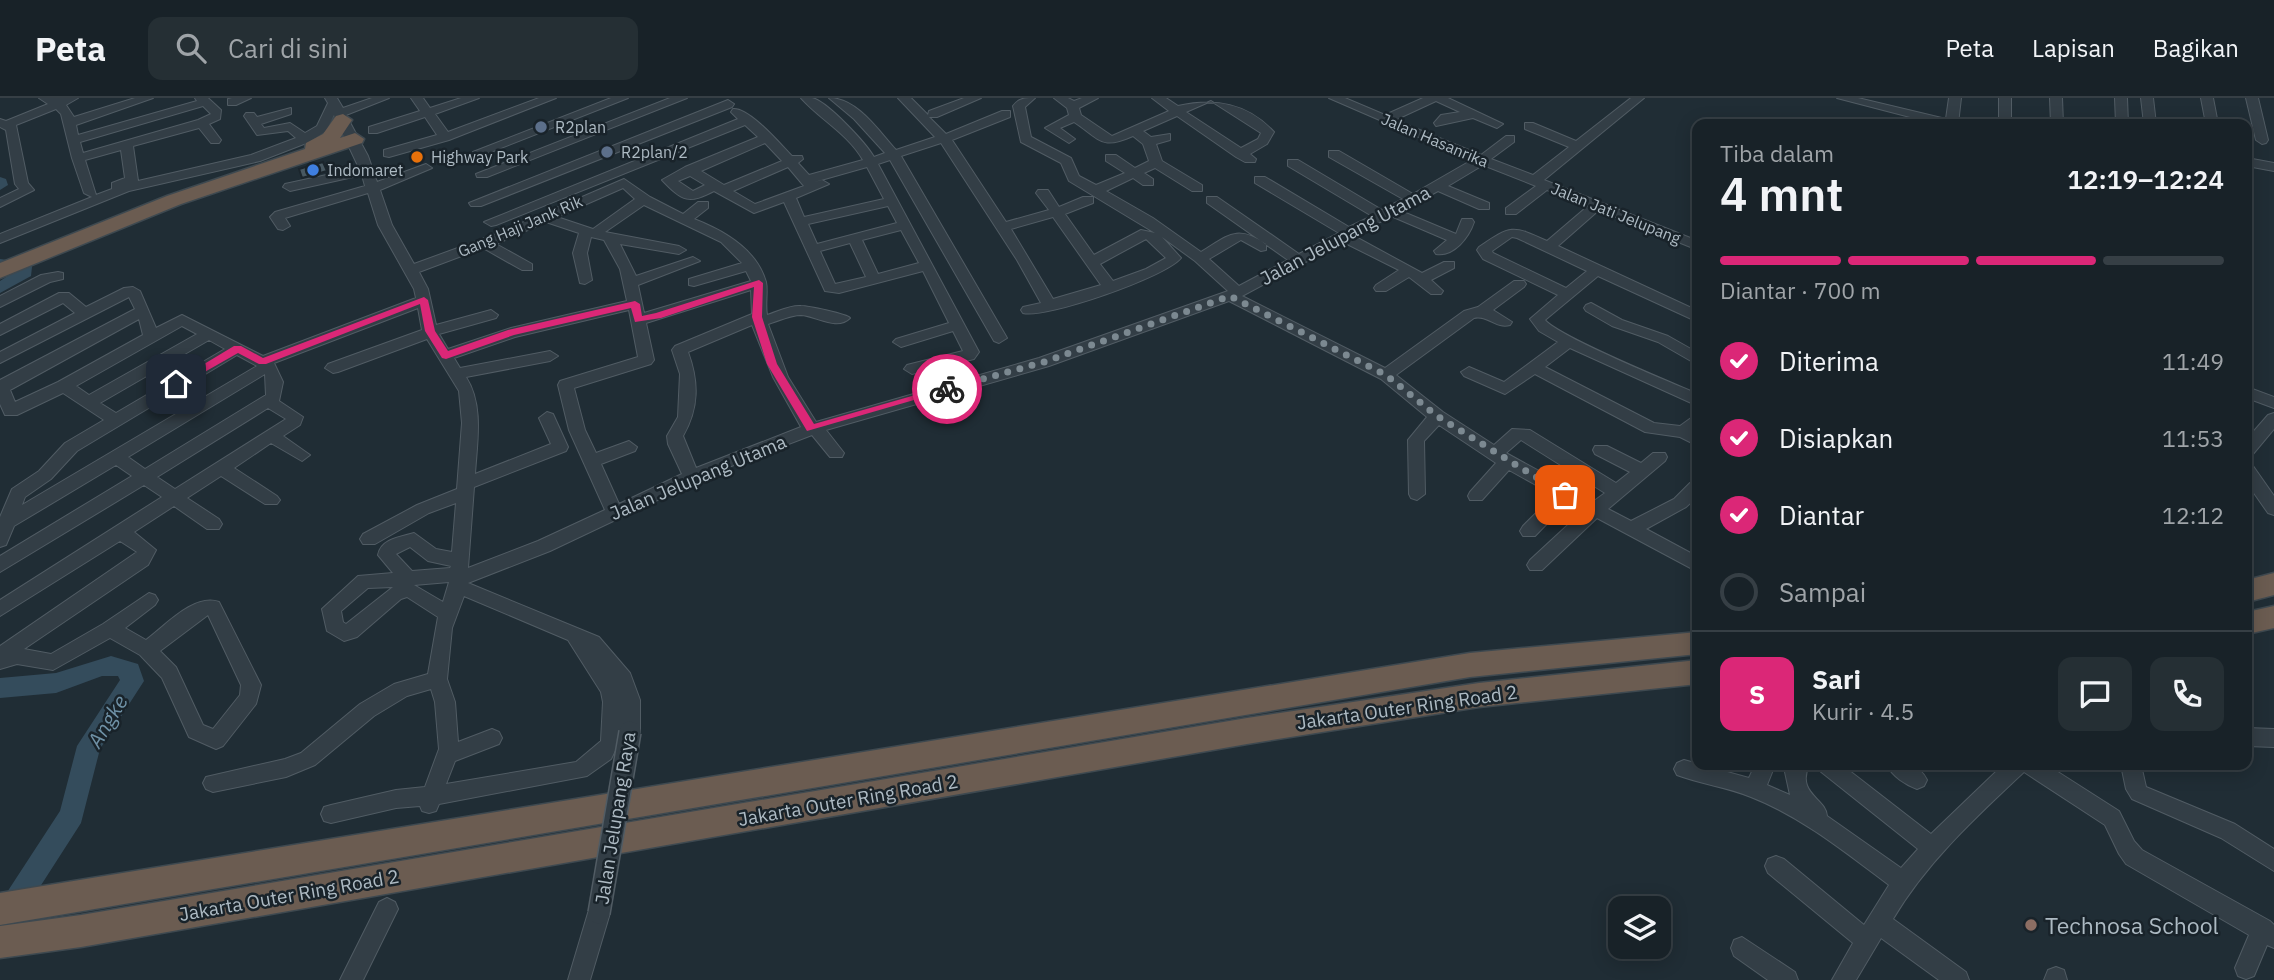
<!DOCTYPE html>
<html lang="id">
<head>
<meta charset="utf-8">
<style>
	:root { --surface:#182228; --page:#252f34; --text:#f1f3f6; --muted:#9fa4a8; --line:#363f45; --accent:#db2777 }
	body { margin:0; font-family:"IBM Plex Sans",sans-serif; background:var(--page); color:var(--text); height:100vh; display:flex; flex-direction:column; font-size:26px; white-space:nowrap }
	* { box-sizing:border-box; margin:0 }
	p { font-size:23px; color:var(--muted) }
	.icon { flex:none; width:38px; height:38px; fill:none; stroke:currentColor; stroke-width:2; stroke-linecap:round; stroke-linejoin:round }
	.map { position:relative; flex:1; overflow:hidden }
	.details { position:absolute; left:1692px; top:21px; width:560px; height:651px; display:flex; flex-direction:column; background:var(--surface); border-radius:14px; box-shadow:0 4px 18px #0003,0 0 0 2px var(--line) }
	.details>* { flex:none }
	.tools { position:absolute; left:1608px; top:798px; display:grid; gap:14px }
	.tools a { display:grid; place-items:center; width:63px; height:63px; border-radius:14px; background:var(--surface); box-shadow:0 4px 18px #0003,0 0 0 2px var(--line); font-size:35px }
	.pin { position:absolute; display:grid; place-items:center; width:60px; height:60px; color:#fff; margin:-30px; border-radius:14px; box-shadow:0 4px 10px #0006 }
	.courier { position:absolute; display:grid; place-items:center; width:70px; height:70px; margin:-35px; border:5px solid #db2777; border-radius:50%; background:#fff; color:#222; box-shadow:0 2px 9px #0007 }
	.head em { font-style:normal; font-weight:600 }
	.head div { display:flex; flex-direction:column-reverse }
	.head { display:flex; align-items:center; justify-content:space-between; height:119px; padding:0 28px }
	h1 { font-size:46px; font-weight:600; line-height:52px }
	.bar { display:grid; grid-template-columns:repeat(4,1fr); gap:10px 7px; align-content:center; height:84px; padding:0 28px }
	.bar i { height:9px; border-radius:5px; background:var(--line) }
	.bar .on { background:var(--accent) }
	.bar p { grid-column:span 4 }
	.line { display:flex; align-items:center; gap:18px; padding:0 28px; border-top:2px solid var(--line) }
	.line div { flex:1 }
	.round { display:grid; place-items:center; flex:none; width:74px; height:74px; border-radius:14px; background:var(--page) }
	ol { padding:0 28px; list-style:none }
	li { display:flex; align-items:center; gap:21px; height:77px }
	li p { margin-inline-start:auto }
	li .icon { padding:7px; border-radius:50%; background:var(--accent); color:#fff; stroke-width:4 }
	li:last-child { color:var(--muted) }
	li i { width:38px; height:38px; border:4px solid var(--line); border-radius:50% }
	header { display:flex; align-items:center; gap:42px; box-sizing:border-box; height:98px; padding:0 35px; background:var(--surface); border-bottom:2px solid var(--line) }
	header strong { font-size:33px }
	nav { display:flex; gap:38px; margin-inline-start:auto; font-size:24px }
	.search { width:490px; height:63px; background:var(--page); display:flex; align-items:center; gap:18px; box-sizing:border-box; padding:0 24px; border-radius:14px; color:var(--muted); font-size:26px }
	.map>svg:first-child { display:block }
</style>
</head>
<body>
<header>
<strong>Peta</strong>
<div class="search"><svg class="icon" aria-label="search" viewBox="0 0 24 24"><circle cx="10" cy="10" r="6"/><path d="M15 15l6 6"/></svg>Cari di sini</div>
<nav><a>Peta</a><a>Lapisan</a><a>Bagikan</a></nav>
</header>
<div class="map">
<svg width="2274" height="882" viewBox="0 0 2274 882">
	<rect width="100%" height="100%" fill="#202d35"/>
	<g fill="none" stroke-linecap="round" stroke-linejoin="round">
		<g fill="#344c5c" fill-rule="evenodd">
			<path d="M0 79 6 81 8 87 0 92Z"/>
			<path d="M0 161 30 165 32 169 31 178 0 195V183L15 173 0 171Z"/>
			<path d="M111 558 138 566 144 583 100 651 81 725 9 837 0 841V805L60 713 77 648 120 582 118 578H102L56 595 0 600V580L56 575Z"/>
		</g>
	</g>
	<path fill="#485861" stroke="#1b252c" stroke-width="2" d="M323 64 327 73 302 80 299 71Z"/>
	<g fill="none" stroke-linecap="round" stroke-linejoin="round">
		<defs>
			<g id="minor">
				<path d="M39 0H78L66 7 74 19 135 0H153L76 27 78 37 197 3 195 0H208L221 12 220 21 209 26 221 42 219 45H211L199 30 133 48 138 83 251 57 296 40 288 33 257 37 244 18 246 15H254L257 19 291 10V16L261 26 264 30 290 25 305 35 317 28 328 5 325 0H337L343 10 372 0H389L346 17 368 58 377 84 426 66 432 70 380 92 392 127 414 166 496 136 624 81 650 99 683 116 698 104H708V110L694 121C725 133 757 152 766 184 768 193 765 206 767 217 777 214 790 207 801 208 808 208 847 216 850 220 837 233 817 218 801 217 791 217 778 223 768 226L788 279 816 324 1039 260 1228 193 1195 163 1162 139 1181 160C1166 179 1045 221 1023 215L1021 212 1023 209 1041 205 1017 162 941 45 901 58 1007 240 999 245 994 243 890 62 878 66 979 254 974 261 912 276 904 271 907 267 963 253 953 233 901 249 893 244 896 241 949 225 923 173 839 195 825 193 784 104 754 115 714 93C689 106 683 104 662 82L685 69 758 39 745 27 496 127 491 128 484 124 738 21 731 14 733 11C749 9 781 47 792 58H802L803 61 798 65 809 77 863 62C848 36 821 22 801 0 805 0 809 0 812 0 827 3 866 45 874 59L885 55 854 21 829 0C857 0 878 32 896 52L935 39 898 0H911L928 17 929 13 964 0H981L937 19H929L946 36 1002 13H1010V19L952 42 1006 124 1049 112 1036 95 1038 92H1048L1059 109 1083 99H1093V105L1065 116 1094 157 1141 132 1155 135 1069 83 1061 65 1021 44 1013 8C1019 0 1025 0 1035 0L1025 9 1031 39 1071 60 1079 78 1096 87 1125 75 1106 63V57H1116L1135 70 1149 63 1143 46 1133 38C1101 52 1101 42 1074 24L1060 30 1075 41 1069 45 1045 30 1069 17 1067 10 1054 0H1068L1074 3 1082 0H1098L1079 10 1081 17 1112 38 1169 13 1152 0H1166L1178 8C1215 0 1247 5 1274 34L1267 46 1250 56 1256 61 1255 64H1245L1236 59 1177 18 1143 33 1151 39 1170 36V42L1156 46 1162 63 1202 87V93H1192L1155 70 1144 75 1153 81V87H1143L1133 80 1106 93 1153 120 1201 154C1228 138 1236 126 1266 146V152L1261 153 1241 142 1209 161 1239 188 1288 162 1207 105V99H1217L1299 156 1339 135 1255 85V79H1265L1349 129 1372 118 1288 68V62H1298L1382 112 1403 101 1329 59V53H1339L1413 96 1472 62 1329 0H1345L1385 17 1423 0H1448L1503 26 1497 30 1473 20 1436 28 1434 25 1441 17 1460 14 1436 3 1395 22 1481 57 1506 38H1514V44L1491 61 1533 77 1569 49 1525 31V25H1533L1576 43 1631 0H1644L1544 82 1698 143V152L1599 112 1558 148 1698 213V224L1598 178 1545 222C1559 239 1670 284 1698 296V308L1570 250 1545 269 1654 325 1680 328 1698 315V330L1694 333 1698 335V348L1680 339 1645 334 1535 276 1505 296 1464 278 1461 274 1469 269 1504 284 1558 244 1539 233 1530 221 1558 197 1483 161 1477 152 1479 149C1511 127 1512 127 1547 143L1588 108 1547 92 1516 116H1506V110L1536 88 1483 67 1448 88 1489 105V111H1479L1438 93 1401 113 1456 136 1462 121H1472L1474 124C1469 139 1454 159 1436 156L1434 153 1447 142 1391 118 1354 138 1422 175 1444 164H1454V170L1431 182 1443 193 1441 196H1431L1409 179 1386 193H1376L1374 190 1376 187 1399 172 1343 144 1242 198 1385 270 1464 213 1478 209 1514 183H1524L1526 186 1524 189 1493 212 1512 224 1510 227C1496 231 1488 217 1474 220L1396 277 1443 314 1494 347 1512 331 1530 332 1616 385 1630 374 1595 356 1593 352 1595 348H1607L1641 365 1653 355H1665L1667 359 1665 363 1608 411 1631 423 1674 401 1690 385 1698 383V398L1686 409 1646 431 1698 459V474L1597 420 1542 472H1530L1527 467 1530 462 1583 413 1568 404 1535 438H1523L1520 433 1523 428 1554 397 1509 372 1482 402H1470L1468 398 1470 394 1496 365 1439 327 1424 343 1425 396 1417 402 1411 400 1409 396 1408 342 1427 319 1381 281 1229 203 1049 268 826 332 844 355 842 359H830L812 337 721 372 550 453 468 485 599 539 630 575 640 602V634L637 640 630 643 622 638 611 661 587 678 439 706 436 713 429 715 422 713 420 708 396 710 331 725 324 723 321 716 324 709 331 707 396 692 425 689 439 651 435 604 431 591 407 598 374 618 315 667 286 679 213 694 206 691 203 685 206 679 285 661 301 655 360 606 394 586 428 576 438 519 407 499 401 501 357 539 344 543 327 533 322 511 358 478 393 475 378 457C381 441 400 439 414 435L436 451 452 454 456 405 429 415 375 446H363L360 441 363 436 417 407 457 391 462 325 459 293 427 241 338 274 333 275 325 270 328 266 422 232 418 210 274 265 283 284 279 303 303 319 300 327 283 338 310 357 302 363 271 345 234 370 277 398 280 402 277 406H265L221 378 187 400 219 421 222 426 219 431H207L174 408 134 434 156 452 148 467 24 551 51 556 103 526 149 495 155 497 158 502 155 507 125 530 146 542C165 528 194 495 219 504L261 587 256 606 223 648 216 651 189 639 162 580 140 557 110 540 53 572 17 566 0 571V548L137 454 120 443 0 518V502L162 399 144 387 0 474V458L132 378 116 367 14 428 6 447 0 449V419L12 391 39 373 65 345 104 322 63 295 17 317H5L0 306V282L135 211 129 199 0 265V254L75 215 63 205 0 237V226L59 195H69L86 209 124 190 133 189 140 193 156 230 182 217 263 258 416 200 414 191 378 127 368 95 285 120 290 128 283 132 278 131 270 119 275 114 365 88 362 77 290 93 283 89 285 86 359 70 334 17 326 33 309 44 260 63 129 93 0 145V136L92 99 84 95 72 60 61 16 56 11 16 27 28 85 34 92 0 109V100L19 91 15 86 6 32 0 29V21L6 23 48 6ZM1211 3 1261 35 1258 41 1241 50 1186 14ZM203 8 211 16 198 22 83 55 80 44ZM765 45 782 63 724 87 701 73ZM121 52 125 80 112 85V91L96 97 85 62ZM788 69 804 88 755 106 733 93ZM867 69 884 101 804 119 796 100 829 86 822 82 814 84ZM690 78 705 87 693 93 678 83ZM623 90 635 101 593 131 557 119ZM644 107 721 144 742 165 689 181V187L694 188 746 173 751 183 644 215 638 187 700 163 693 159 636 178 620 146 679 156 686 152 679 148 605 134ZM888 108 897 125 817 146 808 126ZM1053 119 1101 187 1053 201 1011 131ZM546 124 579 135 573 155 580 185 585 186 592 182 587 155 591 139 604 142 620 171 627 203 511 230 448 251 439 236 496 220 498 217 491 212 436 227 428 191 419 174 483 150 522 172H532V166L496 146ZM901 132 919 165 878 176 862 142ZM1512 139 1517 140 1587 173 1566 190 1493 155 1492 153ZM1146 141 1166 160 1146 171 1113 183 1100 166ZM850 145 866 179 835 186 820 153ZM751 192 752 216 675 248 672 252 680 276 678 319 667 338 668 346 682 376 619 406 601 366 635 353 637 349 629 343 596 355 585 332 574 290 651 266 654 262 646 225ZM629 212 638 259 560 283 558 287 569 332 605 412 538 443 468 470 474 389 566 353 568 349 553 316 547 314 539 320 551 346 475 376C477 344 484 307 466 279L550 263 558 258 550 253 460 270 454 260 515 239ZM139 221 143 237 58 284 15 304 10 292ZM752 227 773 279 801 329 696 370 683 338C699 310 699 284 688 254ZM182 228 197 236 89 297 76 288ZM209 242 225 251 116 315 100 305ZM237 257 257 268 22 407 25 399 51 381 77 353ZM265 276 266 297 145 371 128 359ZM268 310 286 321 175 391 157 379ZM1521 342 1605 395 1594 403 1506 355ZM410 449 428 463 451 468 450 470 412 473 396 456ZM449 484 443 504 414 487ZM393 489 346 526 343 524 341 513 368 490ZM464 498 568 542 601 594 603 604 601 643 576 664 446 686 455 663 499 646 502 640 499 634 492 631 458 644 455 604 447 581 452 530ZM208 517 241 587 240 597 213 631 203 627 176 569 160 553Z"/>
				<path d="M232 0H251L236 7H228V1Z"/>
				<path d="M411 0H423L430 10 461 0H479L435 16 448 34 539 0H556L449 42 389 59 384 58V52L437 37 425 19 377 35H369V29L420 13Z"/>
				<path d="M611 0H628L483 57H475L473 54Z"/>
				<path d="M670 0H687L487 79H477L476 76Z"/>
				<path d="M1837 0H1858L1946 21 1949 0H1961L1958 26H1937Z"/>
				<rect x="1999" y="0" width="12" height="26"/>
				<path d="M2050 0H2062L2063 26H2051Z"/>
				<path d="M2115 0H2127L2128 26H2116Z"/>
				<path d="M2141 0H2153L2156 26H2144Z"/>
				<path d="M2201 0H2213L2218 26H2206Z"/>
				<path d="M2246 0H2258L2268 42 2266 45 2262 46 2256 42Z"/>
				<path d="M728 2 734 6 732 9 481 108H471L469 105Z"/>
				<path d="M2247 60 2274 65V73L2247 68Z"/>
				<path d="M58 174 63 175V181L50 184 0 209V198L41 177Z"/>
				<path d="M1591 205 1622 222 1668 238 1698 255V267L1658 244 1612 228 1586 213 1584 210 1586 207Z"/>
				<path d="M2247 289 2274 299V310L2247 300Z"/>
				<path d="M2274 315V331L2253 356 2247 358V341L2268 317Z"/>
				<path d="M2247 366 2253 368 2274 398V417L2268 415 2247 385Z"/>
				<path d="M2247 630 2274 631V649L2247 648Z"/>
				<path d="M1684 662 1749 680 1755 667H1775L1767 687 1790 697 1785 674 1788 667H1809C1796 696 1826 700 1827 718L1901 770 1918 751 1820 673 1817 667H1842L1931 736 2003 667H2047L2119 713 2134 743 2142 752 2270 823 2274 827V850L2267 847 2254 878 2246 881 2238 878 2235 870 2249 837 2126 766 2119 756 2105 727 2024 674C1975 720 1927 764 1893 821L1966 874 1969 882H1939L1881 840 1856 882H1832L1853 845 1768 775 1765 768 1768 761 1776 758 1784 761 1864 827 1889 787C1845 754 1802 719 1751 699 1727 689 1701 686 1677 677L1674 671 1677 665Z"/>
				<path d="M1887 667C1903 666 1919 665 1927 682L1924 688 1917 691C1906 687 1892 678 1887 667Z"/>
				<path d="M2121 667H2141L2146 689 2235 726 2274 751V773L2221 740 2132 701 2126 691Z"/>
				<path d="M387 800 395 804 398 811 363 882H340L379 804Z"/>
				<path d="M599 804 607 808 610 815 590 882H568L588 815 591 808Z"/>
				<path d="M1742 839 1795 874 1798 882H1768L1734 858 1731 850 1734 842Z"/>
				<path d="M2056 869 2064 872 2067 882H2044L2048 872Z"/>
			</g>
			<g id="highway">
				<path d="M343 16 352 22 340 40 355 35 364 41 362 45 181 106 0 180V165L167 98 305 51 306 45 323 36 336 18Z"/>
				<path d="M2274 475V497L2247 504V482Z"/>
				<path d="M2274 508V530L2247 536V514Z"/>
				<path d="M1698 534V556L1470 579 0 827V795L1470 555Z"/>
				<path d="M1698 562V586L1479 609 1247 646 81 849 0 860V828L81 817 1247 620 1479 585Z"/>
			</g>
		</defs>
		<use href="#minor" stroke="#515c64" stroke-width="2"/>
		<use href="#highway" stroke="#3e4950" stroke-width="3"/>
		<use href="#minor" fill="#333e46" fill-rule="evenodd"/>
		<use href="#highway" fill="#6b5c51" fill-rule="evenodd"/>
		<defs>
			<path id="minor-bridge" d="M599 815 630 634"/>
		</defs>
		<use href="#minor-bridge" stroke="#515c64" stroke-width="24" stroke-linecap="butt"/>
		<use href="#minor-bridge" stroke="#333e46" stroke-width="21"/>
	</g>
	<path fill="#db2777" d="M759 182 763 185 762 219 777 266 814 326 947 288 952 291 807 333 767 266 752 219 754 189 661 220 635 224 631 210 514 237 446 261 442 260 425 233 420 206 266 266H259L238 255 180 288 171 286 234 248H241L263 260 424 199 428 202 435 233 448 253 508 232 635 203 640 206 642 218 656 215Z"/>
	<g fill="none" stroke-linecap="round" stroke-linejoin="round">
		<path stroke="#7c8991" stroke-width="7" stroke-dasharray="0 12.6" d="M947 291 1044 264 1230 198 1386 277 1437 318 1565 397"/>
	</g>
	<g fill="#5c6f8a" stroke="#19232a" stroke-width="2.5">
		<circle cx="541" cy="29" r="7"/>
		<circle cx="607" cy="54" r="7"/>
	</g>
	<circle fill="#e8710a" stroke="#19232a" stroke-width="2.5" cx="417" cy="59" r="7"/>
	<circle fill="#3f7fe0" stroke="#19232a" stroke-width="2.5" cx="313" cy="72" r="7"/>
	<circle fill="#8d6e63" stroke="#19232a" stroke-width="2.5" cx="2031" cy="827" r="7"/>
	<g text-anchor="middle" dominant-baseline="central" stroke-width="5" stroke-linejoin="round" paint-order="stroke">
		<g font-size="16" fill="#adbac3" stroke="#19232a" text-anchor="start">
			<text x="555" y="29">R2plan</text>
			<text x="621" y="54">R2plan/2</text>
			<text x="431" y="59">Highway Park</text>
			<text x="327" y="72">Indomaret</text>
		</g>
		<g font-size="16" fill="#adbac3" stroke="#19232a">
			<text transform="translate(1435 42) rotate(23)">Jalan Hasanrika</text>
			<text transform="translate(1616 115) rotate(22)">Jalan Jati Jelupang</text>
			<text transform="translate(520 128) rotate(-23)">Gang Haji Jank Rik</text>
		</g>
		<g font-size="19" fill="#adbac3" stroke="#19232a">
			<text transform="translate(1345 137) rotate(-28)">Jalan Jelupang Utama</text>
			<text transform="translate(698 379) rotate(-23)">Jalan Jelupang Utama</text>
			<text transform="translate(1407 609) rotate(-8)">Jakarta Outer Ring Road 2</text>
			<text transform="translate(848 702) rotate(-10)">Jakarta Outer Ring Road 2</text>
			<text transform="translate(615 720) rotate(-81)">Jalan Jelupang Raya</text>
			<text transform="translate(289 797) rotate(-10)">Jakarta Outer Ring Road 2</text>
		</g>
		<g font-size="21" font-style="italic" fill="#6f91a6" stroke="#19232a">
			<text transform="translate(107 623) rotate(-59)">Angke</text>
		</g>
		<g font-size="23" fill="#adbac3" stroke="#19232a" text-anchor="start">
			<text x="2045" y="827">Technosa School</text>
		</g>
	</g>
</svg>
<div class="tools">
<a><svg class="icon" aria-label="layers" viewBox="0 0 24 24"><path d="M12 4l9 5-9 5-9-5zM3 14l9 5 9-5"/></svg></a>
</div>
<div class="pin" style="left:1565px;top:397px;background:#ea580c"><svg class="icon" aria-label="bag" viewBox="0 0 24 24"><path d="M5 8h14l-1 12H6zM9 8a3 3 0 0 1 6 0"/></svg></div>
<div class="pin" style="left:176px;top:286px;background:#1f2937"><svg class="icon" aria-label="home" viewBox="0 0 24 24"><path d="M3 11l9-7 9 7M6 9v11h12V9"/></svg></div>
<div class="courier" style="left:947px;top:291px"><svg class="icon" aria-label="bike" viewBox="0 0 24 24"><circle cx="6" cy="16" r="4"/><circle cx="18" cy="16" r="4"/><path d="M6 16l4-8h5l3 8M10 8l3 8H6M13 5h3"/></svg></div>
<section class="details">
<div class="head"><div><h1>4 mnt</h1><p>Tiba dalam</p></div><em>12:19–12:24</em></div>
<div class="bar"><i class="on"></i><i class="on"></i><i class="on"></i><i></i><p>Diantar · 700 m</p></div>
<ol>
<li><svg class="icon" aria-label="check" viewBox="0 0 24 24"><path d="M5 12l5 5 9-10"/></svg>Diterima<p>11:49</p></li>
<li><svg class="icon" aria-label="check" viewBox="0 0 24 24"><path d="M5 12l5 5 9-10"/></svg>Disiapkan<p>11:53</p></li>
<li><svg class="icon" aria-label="check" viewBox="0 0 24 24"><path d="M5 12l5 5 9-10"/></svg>Diantar<p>12:12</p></li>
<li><i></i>Sampai</li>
</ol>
<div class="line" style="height:126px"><b class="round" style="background:var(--accent);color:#fff">S</b><div><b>Sari</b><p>Kurir · 4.5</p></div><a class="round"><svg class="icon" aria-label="chat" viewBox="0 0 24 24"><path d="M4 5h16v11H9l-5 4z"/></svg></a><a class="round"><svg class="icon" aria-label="phone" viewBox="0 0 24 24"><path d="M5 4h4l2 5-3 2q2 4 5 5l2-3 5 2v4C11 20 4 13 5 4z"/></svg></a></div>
</section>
</div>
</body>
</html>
